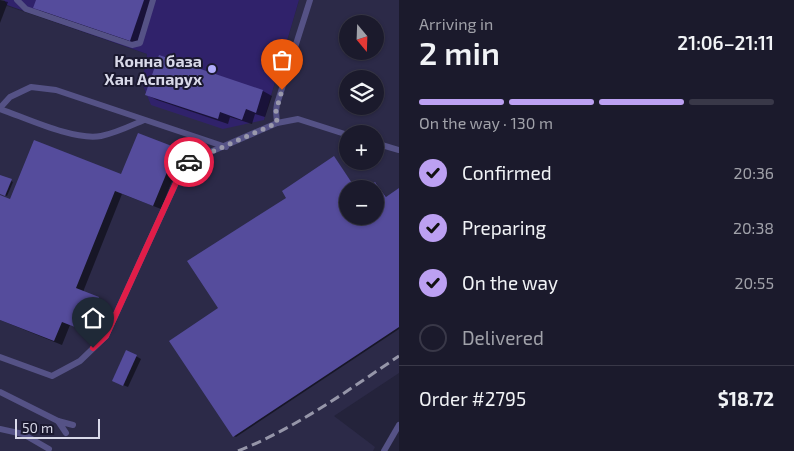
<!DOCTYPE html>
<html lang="en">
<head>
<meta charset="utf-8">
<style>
	:root { --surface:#1b1a2c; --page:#242334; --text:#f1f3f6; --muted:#a0a1a9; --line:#393848; --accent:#bca0f2 }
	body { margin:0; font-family:"Exo 2",sans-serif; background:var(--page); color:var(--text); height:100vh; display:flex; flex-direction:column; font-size:19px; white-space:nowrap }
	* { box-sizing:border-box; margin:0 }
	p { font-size:16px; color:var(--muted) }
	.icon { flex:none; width:28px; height:28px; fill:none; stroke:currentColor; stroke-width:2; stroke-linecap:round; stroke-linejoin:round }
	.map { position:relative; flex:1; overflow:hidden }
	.sheet { display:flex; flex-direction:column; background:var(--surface); width:395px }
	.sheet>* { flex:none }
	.needle { width:32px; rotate:161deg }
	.tools { position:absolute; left:339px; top:15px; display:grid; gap:10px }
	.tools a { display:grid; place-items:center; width:45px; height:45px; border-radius:50%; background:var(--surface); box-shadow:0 1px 4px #0004,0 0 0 1px var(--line); font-size:25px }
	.scale { position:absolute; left:15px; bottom:12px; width:85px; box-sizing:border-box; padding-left:5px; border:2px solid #d9d9e9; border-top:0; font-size:14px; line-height:18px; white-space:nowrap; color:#d9d9e9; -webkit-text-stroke:4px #1b1930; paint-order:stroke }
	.pin { position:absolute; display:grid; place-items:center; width:42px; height:42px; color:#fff; margin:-51px -21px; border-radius:50% 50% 50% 0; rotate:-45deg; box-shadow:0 0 5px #0007 }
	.pin .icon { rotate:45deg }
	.courier { position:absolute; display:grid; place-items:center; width:50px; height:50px; margin:-25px; border:4px solid #e11d48; border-radius:50%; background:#fff; color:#222; box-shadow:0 1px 6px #0007 }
	.headline em { font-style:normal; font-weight:600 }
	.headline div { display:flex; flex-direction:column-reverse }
	.headline { display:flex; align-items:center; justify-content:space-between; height:85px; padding:0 20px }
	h1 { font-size:32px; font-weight:600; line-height:38px }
	.bar { display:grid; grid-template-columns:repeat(4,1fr); gap:8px 5px; align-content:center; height:60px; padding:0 20px }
	.bar i { height:6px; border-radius:4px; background:var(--line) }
	.bar .selected { background:var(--accent) }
	.bar p { grid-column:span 4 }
	.line { display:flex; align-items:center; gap:12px; padding:0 20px; border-top:1px solid var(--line) }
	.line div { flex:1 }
	ol { padding:0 20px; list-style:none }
	li { display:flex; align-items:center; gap:15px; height:55px }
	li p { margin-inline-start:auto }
	li .icon { padding:5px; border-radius:50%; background:var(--accent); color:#111; stroke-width:4 }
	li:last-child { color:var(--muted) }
	li i { width:28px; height:28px; border:2px solid var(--line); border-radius:50% }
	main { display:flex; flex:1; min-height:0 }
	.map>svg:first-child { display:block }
</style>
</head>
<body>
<main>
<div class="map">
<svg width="399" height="451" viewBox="0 0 399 451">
	<rect width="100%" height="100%" fill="#24233b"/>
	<path fill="#2c2a48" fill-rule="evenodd" d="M0 0H4L7 6 147 54 142 83 264 120 299 0H399V373L334 416 375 447 373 451H0ZM348 24H375V51H348ZM348 79H375V106H348ZM348 134H375V161H348ZM348 189H375V216H348Z"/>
	<path fill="#30226b" d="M4 0H299L264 120 223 129 151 105 142 83 147 54 7 5Z"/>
	<g fill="#0007">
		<path d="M0 0 8 2 0 23Z"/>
		<path d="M37 0H155L140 45 44 13 35 8Z"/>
		<path d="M263 91 272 96 265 117 255 114 252 124 230 117 228 124 157 100 147 95Z"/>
		<path d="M176 149 183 153 161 209 122 194 83 292 106 303 93 334 70 325 62 345 0 320V196L11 200 122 176Z"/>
		<path d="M334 157 356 189H348V216H375L376 183 387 198 399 190V329L236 437 234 436 220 308 288 198Z"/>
		<path d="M0 176 13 182 7 196 0 193Z"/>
		<path d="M127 351 141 359 128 387 118 383Z"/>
	</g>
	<g fill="#554c9c">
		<path d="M36 0H144L130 41 33 8Z"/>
		<path d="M159 55 263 90 256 113 246 109 242 120 220 112 218 119 145 95Z"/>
		<path d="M138 133 177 148 153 206 115 191 76 288 99 297 85 331 62 322 54 341 0 320V195L10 199 34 140 121 174Z"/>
		<path d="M334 156 356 189H348V216H375V189H365L375 182 386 197 399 188V327L233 437 169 341 218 308 187 261 286 198 282 191Z"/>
		<path d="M0 175 12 179 5 196 0 194Z"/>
		<path d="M126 350 137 355 123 386 112 381Z"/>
	</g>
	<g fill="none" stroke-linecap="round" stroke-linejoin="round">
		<g stroke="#555286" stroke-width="6">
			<path d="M17 0 26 9 132 45 140 43 153 0"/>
			<path d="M310 0 277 104 276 111 277 123 298 119 348 135"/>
			<path d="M0 108 10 97 31 87 56 90 226 147"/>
			<path d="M0 109C26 118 74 141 101 136 116 133 130 126 144 120"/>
			<path d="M375 143 399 150"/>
			<path d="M0 357 52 376 80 361 106 336 185 163 277 123"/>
			<path d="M0 392 58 421"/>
			<path d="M0 429 23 434 49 449"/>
			<path d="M66 433 58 421 73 425"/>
			<path d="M384 451 399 425"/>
		</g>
		<path stroke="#9696a9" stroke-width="3" stroke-dasharray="10 5" stroke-linecap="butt" d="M238 451C296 428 347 391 399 356"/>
	</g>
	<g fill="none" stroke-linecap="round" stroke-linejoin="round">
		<path stroke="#9a99ac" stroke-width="5" stroke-dasharray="0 9" d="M189 162 277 123 276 111 282 90"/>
		<path stroke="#e11d48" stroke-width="6" d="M93 348 106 336 185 163 189 162"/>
	</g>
	<circle fill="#b1adfa" stroke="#1b1930" stroke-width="2" cx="212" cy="69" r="5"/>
	<g text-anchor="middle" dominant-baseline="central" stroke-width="4" stroke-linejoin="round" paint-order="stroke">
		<g font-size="16" font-weight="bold" fill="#d9d9e9" stroke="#1b1930" text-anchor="end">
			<text x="202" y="60">Конна база<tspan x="202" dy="18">Хан Аспарух</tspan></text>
		</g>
	</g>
</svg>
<div class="tools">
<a><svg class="needle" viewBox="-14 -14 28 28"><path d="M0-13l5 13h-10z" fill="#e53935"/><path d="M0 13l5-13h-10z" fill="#a0a1a9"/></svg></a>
<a><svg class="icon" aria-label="layers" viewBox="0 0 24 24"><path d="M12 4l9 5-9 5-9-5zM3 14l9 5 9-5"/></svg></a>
<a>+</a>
<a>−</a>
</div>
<div class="scale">50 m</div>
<div class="pin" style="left:282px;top:90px;background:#ea580c"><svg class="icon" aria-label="bag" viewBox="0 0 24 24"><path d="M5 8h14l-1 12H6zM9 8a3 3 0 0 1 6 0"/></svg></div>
<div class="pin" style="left:93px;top:348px;background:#1f2937"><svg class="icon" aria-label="home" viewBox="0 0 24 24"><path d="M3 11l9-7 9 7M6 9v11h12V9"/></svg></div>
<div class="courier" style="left:189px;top:162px"><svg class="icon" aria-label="car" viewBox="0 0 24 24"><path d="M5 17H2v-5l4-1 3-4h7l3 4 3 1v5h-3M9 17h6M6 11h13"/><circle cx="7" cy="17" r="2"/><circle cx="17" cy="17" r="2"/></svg></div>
</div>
<section class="sheet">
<div class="headline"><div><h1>2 min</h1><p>Arriving in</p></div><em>21:06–21:11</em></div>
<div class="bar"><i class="selected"></i><i class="selected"></i><i class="selected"></i><i></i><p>On the way · 130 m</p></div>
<ol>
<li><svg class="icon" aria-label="check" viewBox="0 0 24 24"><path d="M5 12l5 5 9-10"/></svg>Confirmed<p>20:36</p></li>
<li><svg class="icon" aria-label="check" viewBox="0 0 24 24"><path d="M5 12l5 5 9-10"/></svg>Preparing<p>20:38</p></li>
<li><svg class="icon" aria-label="check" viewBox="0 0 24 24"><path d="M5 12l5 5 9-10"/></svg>On the way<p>20:55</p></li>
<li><i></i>Delivered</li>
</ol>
<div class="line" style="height:65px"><div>Order #2795</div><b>$18.72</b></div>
</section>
</main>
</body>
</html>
